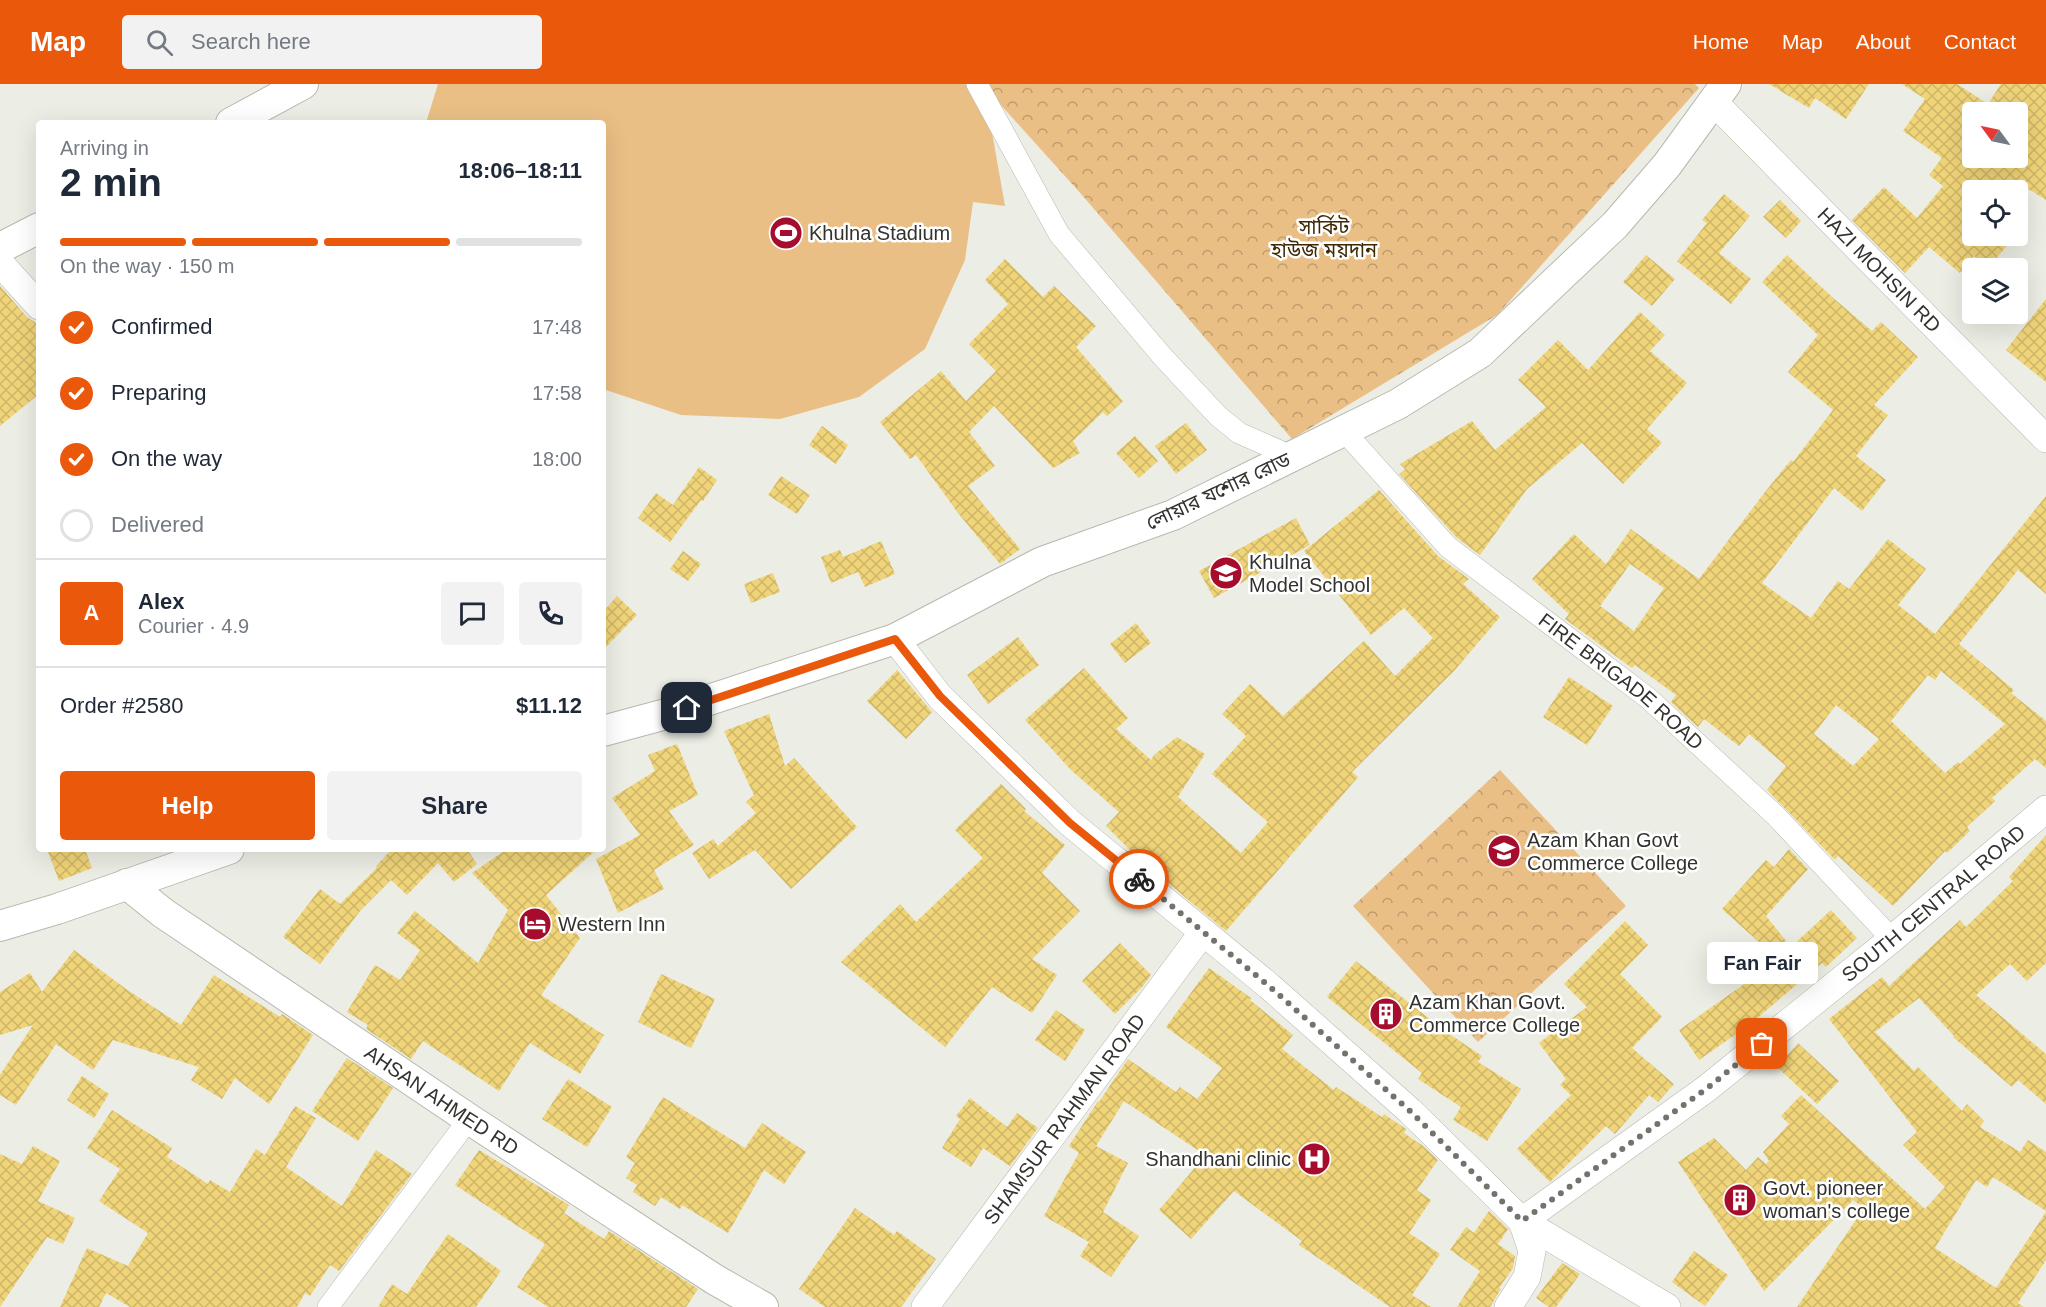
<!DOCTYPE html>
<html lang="en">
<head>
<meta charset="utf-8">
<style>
	:root { --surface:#fff; --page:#f2f2f3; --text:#1f2937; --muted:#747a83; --line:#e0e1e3; --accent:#ea580c }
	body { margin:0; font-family:Arial,"Noto Sans Bengali",sans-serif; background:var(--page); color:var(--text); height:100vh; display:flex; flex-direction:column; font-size:22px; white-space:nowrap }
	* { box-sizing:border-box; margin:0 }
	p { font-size:20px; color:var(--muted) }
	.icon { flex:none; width:33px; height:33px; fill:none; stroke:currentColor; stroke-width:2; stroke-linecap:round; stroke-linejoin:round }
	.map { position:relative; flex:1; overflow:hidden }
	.panel { position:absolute; left:36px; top:36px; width:570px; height:732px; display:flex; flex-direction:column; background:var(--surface); border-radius:6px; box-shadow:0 6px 24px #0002 }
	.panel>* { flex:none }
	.needle { width:39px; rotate:303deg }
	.tools { position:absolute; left:1962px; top:18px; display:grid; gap:12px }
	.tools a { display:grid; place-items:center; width:66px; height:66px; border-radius:6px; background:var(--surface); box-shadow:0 6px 24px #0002; font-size:30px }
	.pin { position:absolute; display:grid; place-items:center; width:51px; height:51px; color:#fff; margin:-26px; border-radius:12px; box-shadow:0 3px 9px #0006 }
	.courier { position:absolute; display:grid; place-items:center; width:60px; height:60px; margin:-30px; border:4px solid #ea580c; border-radius:50%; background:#fff; color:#222; box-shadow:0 2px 8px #0007 }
	.bubble { position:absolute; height:42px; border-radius:6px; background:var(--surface); box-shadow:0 6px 24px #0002; font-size:20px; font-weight:800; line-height:42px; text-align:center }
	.overview em { font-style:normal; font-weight:800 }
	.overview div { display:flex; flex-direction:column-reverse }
	.overview { display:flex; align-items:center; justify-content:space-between; height:102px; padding:0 24px }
	h1 { font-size:39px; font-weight:800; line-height:45px }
	.bar { display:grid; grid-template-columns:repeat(4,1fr); gap:9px 6px; align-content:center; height:72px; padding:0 24px }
	.bar i { height:8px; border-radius:4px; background:var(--line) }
	.bar .current { background:var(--accent) }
	.bar p { grid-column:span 4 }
	.line { display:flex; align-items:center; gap:15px; padding:0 24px; border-top:2px solid var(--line) }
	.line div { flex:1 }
	.round { display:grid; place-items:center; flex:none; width:63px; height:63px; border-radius:6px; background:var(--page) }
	ol { padding:0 24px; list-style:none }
	li { display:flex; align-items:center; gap:18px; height:66px }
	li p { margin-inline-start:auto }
	li .icon { padding:6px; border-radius:50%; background:var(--accent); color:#fff; stroke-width:4 }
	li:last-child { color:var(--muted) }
	li i { width:33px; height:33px; border:3px solid var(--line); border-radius:50% }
	.primary-button { display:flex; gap:12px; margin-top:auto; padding:12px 24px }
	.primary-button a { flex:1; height:69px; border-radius:6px; background:var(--accent); color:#fff; font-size:24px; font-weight:800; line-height:69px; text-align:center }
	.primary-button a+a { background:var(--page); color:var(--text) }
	header { display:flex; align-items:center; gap:36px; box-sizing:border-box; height:84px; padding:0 30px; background:var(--accent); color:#fff }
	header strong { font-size:28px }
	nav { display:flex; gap:33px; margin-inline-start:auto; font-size:21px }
	.search { width:420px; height:54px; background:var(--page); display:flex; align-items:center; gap:15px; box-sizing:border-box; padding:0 21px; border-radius:6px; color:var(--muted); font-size:22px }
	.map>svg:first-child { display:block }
</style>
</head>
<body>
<header>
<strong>Map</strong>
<div class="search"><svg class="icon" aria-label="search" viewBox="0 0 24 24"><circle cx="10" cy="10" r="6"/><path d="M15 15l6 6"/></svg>Search here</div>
<nav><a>Home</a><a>Map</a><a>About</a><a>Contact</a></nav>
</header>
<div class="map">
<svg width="2046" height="1223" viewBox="0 0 2046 1223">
	<defs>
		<pattern id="park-crowns" width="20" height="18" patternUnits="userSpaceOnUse" patternTransform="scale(1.5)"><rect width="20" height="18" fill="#eabf85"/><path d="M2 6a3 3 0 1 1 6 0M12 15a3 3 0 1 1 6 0" fill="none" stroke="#be9c6d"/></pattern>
		<pattern id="building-cross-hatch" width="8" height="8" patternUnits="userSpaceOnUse" patternTransform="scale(1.5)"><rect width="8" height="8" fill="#f0d479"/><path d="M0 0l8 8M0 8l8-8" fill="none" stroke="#ceb669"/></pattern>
	</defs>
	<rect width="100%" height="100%" fill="#ecede4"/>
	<g fill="url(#park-crowns)">
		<path d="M982 0H1695L1699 4 1497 231 1292 355 1082 111Z"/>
		<path d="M1500 686 1626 822 1478 958 1353 822Z"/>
	</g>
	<path fill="#eabf85" d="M438 0H969L990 37 1005 122 973 118 965 176 925 265 859 313 780 335 681 331 603 305V39H426Z"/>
	<g fill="url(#building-cross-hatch)" fill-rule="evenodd">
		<path d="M1769 0H1869L1846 35 1815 14 1809 24Z"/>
		<path d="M1902 0H1957L1988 20 2001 0H2046V116L2030 106H1972V152H2015L1988 184 1974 172 1960 189 1929 163 1905 189 1852 136 1884 103 1917 134 1943 102 1929 91 1942 74 1903 47 1925 15ZM1972 28H2018V74H1972Z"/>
		<path d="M1724 110 1750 132 1719 169 1751 195 1731 220 1677 177 1707 139 1702 136Z"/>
		<path d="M1780 116 1801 137 1786 154 1763 133Z"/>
		<path d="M1646 171 1675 195 1652 222 1623 198Z"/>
		<path d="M1787 171 1832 213 1872 247 1881 238 1918 273 1874 321 1888 331 1856 372 1886 396 1862 427 1834 404 1762 499 1811 534 1838 497 1849 505 1888 455 1926 485 1898 521 1935 550 2046 412V510L2018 486 1959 560 2014 606 2011 609 2046 637V684L2035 675 1992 714 1995 717 1967 743 1970 747 1947 769 1945 767 1893 822 1838 772 1835 776 1767 706 1786 682 1749 650 1739 662 1704 635 1698 643 1671 618 1676 611 1635 581 1632 584 1565 535 1569 530 1532 495 1574 450 1606 480 1631 445 1699 495 1765 408 1791 376 1793 378 1833 326 1788 288 1818 251 1762 198ZM1630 480 1664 504 1634 547 1600 522ZM1941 587 2005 640 1960 680 1958 678 1945 689 1891 637 1928 591 1935 596ZM1836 621 1879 655 1853 682 1814 650Z"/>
		<path d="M1005 175 1043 213 1054 202 1096 242 1076 263 1123 317 1107 332 1103 328 1073 357 1080 369 1053 384 994 322 969 348 995 382 968 402 1020 465 1000 480 958 429 916 371 910 375 880 338 941 287 966 317 996 287 969 260 1008 220 985 196Z"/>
		<path d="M0 202 27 233 39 241V310L0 342Z"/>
		<path d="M2046 215V298L2006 266Z"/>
		<path d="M1640 228 1665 251 1650 267 1687 299 1647 345 1662 359 1623 400 1582 359 1527 405 1480 471 1457 454 1399 390 1405 385 1400 380 1472 337 1495 366 1546 323 1518 296 1558 256 1588 286Z"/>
		<path d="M1186 339 1207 366 1176 390 1155 362Z"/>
		<path d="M822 342 848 361 836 380 809 361Z"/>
		<path d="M1135 352 1158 377 1139 394 1116 369Z"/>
		<path d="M699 383 717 396 703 417 701 416 670 458 638 434 656 409 673 421Z"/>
		<path d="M781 392 810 411 797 430 768 411Z"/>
		<path d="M1379 406 1438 472 1469 495 1463 500 1500 533 1454 587 1352 688 1358 693 1226 847 1140 776 1106 742 1119 728 1071 686 1025 636 1084 584 1128 634 1116 645 1151 676 1154 671 1177 653 1205 670 1178 713 1241 769 1268 738 1212 690 1246 652 1222 630 1250 600 1283 632 1364 557 1395 592 1433 554 1404 524 1371 551 1304 467Z"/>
		<path d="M1296 434 1310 461 1214 514 1199 487Z"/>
		<path d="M881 457 895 490 865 503 858 488 831 499 821 473 840 466 843 473Z"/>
		<path d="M683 467 701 480 688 497 670 485Z"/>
		<path d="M773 489 780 508 751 519 744 500Z"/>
		<path d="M617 512 637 531 603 566V528Z"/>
		<path d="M1136 539 1151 559 1125 579 1110 560Z"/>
		<path d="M1018 553 1039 581 988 620 967 591Z"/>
		<path d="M897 586 932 628 906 655 867 617Z"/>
		<path d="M1569 593 1613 622 1587 661 1543 633Z"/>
		<path d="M769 630 785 682 794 674 857 743 791 805 755 766 709 795 692 769 713 755 718 762 756 729 746 718 754 711 724 647Z"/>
		<path d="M677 660 698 711 669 727 694 761 654 786 664 805 618 829 596 775 640 751 612 714 655 687 648 671Z"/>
		<path d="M1001 700 1026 725 1024 727 1065 761 1042 789 1080 827 1032 875 1057 891 1032 929 992 903 945 963 841 878 900 820 916 838 983 774 955 746Z"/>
		<path d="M2046 751V879L2027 897 2010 880 1976 911 2046 970V1020L2018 996 2012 1003 1953 953 1954 952 1919 914 1875 948 1914 987 1918 983 1962 1027 1967 1020 1984 1037 1980 1043 2020 1068 2028 1056 2046 1068V1127L1993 1093 1987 1103 1976 1096 1935 1164 1996 1204 2046 1128V1176L2018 1219 2024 1223H1797L1864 1124 1853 1116 1764 1207 1678 1078 1714 1054 1746 1086 1758 1073 1766 1080 1769 1077 1763 1068 1789 1040 1781 1032 1801 1011 1925 1125 1945 1103 1903 1061 1917 1048 1829 935 1882 893 1889 902 1960 836 1966 843 2013 797 2009 793Z"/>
		<path d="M47 765H85L92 784 59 797Z"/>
		<path d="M392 765H467L477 780 454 798 438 779 407 811 391 796 360 827 320 880 283 853 320 805 340 820 377 784 376 782Z"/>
		<path d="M507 765H597L546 811 580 854 541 911 604 951 580 990 530 959 499 1007 423 957 411 975 366 945 368 941 347 928 375 881 400 896 420 866 397 849 415 827 478 879 508 826 472 789Z"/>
		<path d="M1789 765 1808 785 1766 832 1791 863 1831 826 1857 854 1826 883 1822 879 1749 941 1699 976 1679 946 1743 901 1737 893 1769 867 1722 825 1766 776 1774 783Z"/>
		<path d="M1625 837 1648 861 1620 890 1662 933 1632 964 1674 1000 1658 1018 1649 1011 1615 1050 1606 1042 1550 1098 1517 1065 1571 1011 1560 1001 1566 995 1539 959 1587 923 1564 900Z"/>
		<path d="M1120 859 1151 891 1143 902 1115 930 1082 897Z"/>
		<path d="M74 866 126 905 181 941 214 891 280 933 282 930 313 951 269 1020 235 994 222 1015 191 996 199 983 113 956 93 986 56 960 16 1021 0 1011V991L33 941 0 951V908L30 889 42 908Z"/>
		<path d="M1356 877 1445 947 1482 972 1478 978 1521 1005 1487 1057 1453 1036 1461 1023 1418 995 1422 989 1327 913Z"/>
		<path d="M1209 884 1251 914 1250 916 1293 951 1282 965 1334 1006 1336 1003 1382 1033 1384 1030 1406 1045 1404 1049 1423 1062 1438 1076 1417 1106 1431 1116 1409 1149 1440 1170 1412 1211 1431 1223H1390L1299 1161 1302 1157 1234 1107 1191 1155 1159 1126 1204 1073 1201 1071 1202 1069 1124 1017 1096 1062 1128 1079 1103 1128 1139 1152 1111 1193 1080 1172 1089 1158 1044 1132 1079 1069 1069 1062 1098 1017 1099 1018 1128 975 1176 1008 1180 1003 1197 1015 1222 984 1166 943Z"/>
		<path d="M661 890 715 915 691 964 638 938Z"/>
		<path d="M1056 926 1085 946 1065 977 1035 956Z"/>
		<path d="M1798 959 1839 997 1817 1020 1777 983Z"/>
		<path d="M347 974 393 1004 358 1057 312 1027Z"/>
		<path d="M82 992 109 1010 94 1034 67 1016Z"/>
		<path d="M568 995 612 1023 587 1063 542 1035Z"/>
		<path d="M663 1013 745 1064 762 1039 806 1068 784 1100 764 1086 728 1149 682 1121 680 1125 661 1113 655 1122 633 1108 637 1101 626 1094 635 1079 626 1073Z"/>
		<path d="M970 1014 1007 1043 1017 1029 1038 1044 1010 1082 983 1064 971 1083 942 1064 960 1035 956 1032Z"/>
		<path d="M295 1022 316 1034 286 1083 342 1122 376 1066 412 1090 339 1187 330 1181 310 1212 305 1209 297 1223H130L106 1209 99 1223H60L87 1164 128 1182 148 1149 99 1117 120 1085 87 1064 112 1026 172 1064 167 1073 208 1100 210 1096 230 1108 256 1065 265 1071Z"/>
		<path d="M33 1062 60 1077 38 1117 75 1134 63 1160 47 1153 0 1223V1070L22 1080Z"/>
		<path d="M479 1066 569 1121 564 1129 604 1155 609 1147 698 1205 686 1223H548L517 1203 545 1160 455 1101Z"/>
		<path d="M855 1124 894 1151 897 1147 936 1175 901 1223H825L799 1205Z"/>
		<path d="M1489 1127 1508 1145 1498 1160 1515 1172 1513 1184 1499 1204 1501 1205 1490 1223H1457L1480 1187 1450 1166 1466 1143 1474 1149Z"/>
		<path d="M448 1150 501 1187 476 1223H378L392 1200 407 1210Z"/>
		<path d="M1694 1167 1728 1191 1705 1222 1672 1198Z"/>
		<path d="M1562 1179 1580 1190 1556 1223H1549L1536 1214Z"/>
	</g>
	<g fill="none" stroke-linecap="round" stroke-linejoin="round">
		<defs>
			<g id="minor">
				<path d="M977 0 1059 150 1162 272 1218 332 1239 349 1280 367 1287 375"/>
				<path id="s1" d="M1344 347 1448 463 1648 614 1775 731 1892 855"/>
				<path d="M328 1223 469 1035"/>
			</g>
			<g id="tertiary">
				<path id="s2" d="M1713 17 2046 355"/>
				<path d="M0 179 39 222"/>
				<path d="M895 555 940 613 1070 739 1269 902 1410 1027 1522 1137 1667 1223"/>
				<path id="s3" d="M1522 1137 1706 1005 1892 855 2046 725"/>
				<path id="s4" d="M925 1223 1203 848"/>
				<path d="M1508 1223 1527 1193 1532 1167 1522 1137"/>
			</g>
			<g id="secondary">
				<path d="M231 39 303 0"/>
				<path d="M0 164 39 144"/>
				<path d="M603 647 666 630 895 555 1042 478 1173 431 1398 320 1480 269 1615 141 1667 81 1726 0"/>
				<path id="s5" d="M127 800 163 829 469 1035 714 1195 763 1223"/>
				<path d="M0 842 57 825 229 765"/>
			</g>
		</defs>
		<use href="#minor" stroke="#b8b8b0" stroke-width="22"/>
		<use href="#tertiary" stroke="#b8b8b0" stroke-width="28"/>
		<use href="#secondary" stroke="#b8b8b0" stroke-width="32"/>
		<use href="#minor" stroke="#fff" stroke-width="21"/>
		<use href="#tertiary" stroke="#fff" stroke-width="27"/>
		<use href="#secondary" stroke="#fff" stroke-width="30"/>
	</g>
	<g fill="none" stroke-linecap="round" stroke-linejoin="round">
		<path stroke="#73736e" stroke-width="6" stroke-dasharray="0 10.8" d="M1139 795 1269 902 1410 1027 1522 1137 1706 1005 1762 960"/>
		<path stroke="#ea580c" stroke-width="8" d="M687 624 895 555 940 612 1070 739 1139 795"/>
	</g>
	<defs>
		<symbol id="stadium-disc" viewBox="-11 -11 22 22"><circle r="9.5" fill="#a60c2b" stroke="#fff"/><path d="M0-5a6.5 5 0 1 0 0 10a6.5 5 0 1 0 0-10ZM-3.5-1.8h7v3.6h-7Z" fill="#fff"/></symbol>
		<symbol id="school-disc" viewBox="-11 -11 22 22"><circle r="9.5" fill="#a60c2b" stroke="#fff"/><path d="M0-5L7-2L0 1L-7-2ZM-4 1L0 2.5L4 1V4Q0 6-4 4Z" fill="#fff"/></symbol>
		<symbol id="university-disc" viewBox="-11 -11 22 22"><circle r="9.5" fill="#a60c2b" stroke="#fff"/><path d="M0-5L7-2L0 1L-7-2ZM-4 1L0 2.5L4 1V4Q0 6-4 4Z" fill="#fff"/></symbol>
		<symbol id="hotel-disc" viewBox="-11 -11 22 22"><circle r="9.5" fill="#a60c2b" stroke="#fff"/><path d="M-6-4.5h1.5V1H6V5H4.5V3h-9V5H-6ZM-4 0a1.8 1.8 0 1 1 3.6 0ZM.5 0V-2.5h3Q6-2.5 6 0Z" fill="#fff"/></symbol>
		<symbol id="building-disc" viewBox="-11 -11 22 22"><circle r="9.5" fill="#a60c2b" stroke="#fff"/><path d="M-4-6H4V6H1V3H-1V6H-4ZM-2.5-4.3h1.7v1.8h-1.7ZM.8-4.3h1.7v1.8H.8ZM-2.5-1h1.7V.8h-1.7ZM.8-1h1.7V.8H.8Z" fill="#fff"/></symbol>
		<symbol id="hospital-disc" viewBox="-11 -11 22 22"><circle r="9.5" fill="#a60c2b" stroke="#fff"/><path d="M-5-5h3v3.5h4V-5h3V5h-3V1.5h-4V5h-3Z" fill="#fff"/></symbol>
	</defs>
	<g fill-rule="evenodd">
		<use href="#stadium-disc" x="767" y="130" width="38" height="38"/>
		<use href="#school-disc" x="1207" y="470" width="38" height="38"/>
		<use href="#university-disc" x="1485" y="748" width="38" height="38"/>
		<use href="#hotel-disc" x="516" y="821" width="38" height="38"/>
		<use href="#building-disc" x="1367" y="911" width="38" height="38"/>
		<use href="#hospital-disc" x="1295" y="1056" width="38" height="38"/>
		<use href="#building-disc" x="1721" y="1097" width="38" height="38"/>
	</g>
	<g text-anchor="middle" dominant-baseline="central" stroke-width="5" stroke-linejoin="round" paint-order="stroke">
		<g font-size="20" fill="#3f2905" stroke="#fff">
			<text x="1324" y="143">সার্কিট<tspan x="1324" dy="23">হাউজ ময়দান</tspan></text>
		</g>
		<g font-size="20" fill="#32322f" stroke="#fff" text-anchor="start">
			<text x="809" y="149">Khulna Stadium</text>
			<text x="1249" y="478">Khulna<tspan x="1249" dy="23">Model School</tspan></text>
			<text x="1527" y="756">Azam Khan Govt<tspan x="1527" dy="23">Commerce College</tspan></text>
			<text x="558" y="840">Western Inn</text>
			<text x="1409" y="918">Azam Khan Govt.<tspan x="1409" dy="23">Commerce College</tspan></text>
			<text x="1291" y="1075" text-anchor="end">Shandhani clinic</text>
			<text x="1763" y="1104">Govt. pioneer<tspan x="1763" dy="23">woman's college</tspan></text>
		</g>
		<g font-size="20" fill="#32322f" stroke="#fff">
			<text stroke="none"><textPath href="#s2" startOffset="237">HAZI MOHSIN RD</textPath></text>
			<text transform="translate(1218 407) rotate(-25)">লোয়ার যশোর রোড</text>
			<text stroke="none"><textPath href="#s1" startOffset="375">FIRE BRIGADE ROAD</textPath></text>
			<text stroke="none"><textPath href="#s3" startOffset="520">SOUTH CENTRAL ROAD</textPath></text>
			<text stroke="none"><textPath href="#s5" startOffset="382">AHSAN AHMED RD</textPath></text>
			<text stroke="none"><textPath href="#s4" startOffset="234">SHAMSUR RAHMAN ROAD</textPath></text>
		</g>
	</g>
</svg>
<div class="tools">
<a><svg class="needle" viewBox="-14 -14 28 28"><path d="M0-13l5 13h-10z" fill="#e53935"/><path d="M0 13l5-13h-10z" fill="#747a83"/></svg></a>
<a><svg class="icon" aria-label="locate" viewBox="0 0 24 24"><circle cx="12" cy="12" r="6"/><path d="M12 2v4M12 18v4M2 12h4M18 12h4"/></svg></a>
<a><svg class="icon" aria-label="layers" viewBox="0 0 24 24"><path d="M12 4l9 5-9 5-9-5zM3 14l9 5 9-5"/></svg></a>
</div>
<div class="pin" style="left:1762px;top:960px;background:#ea580c"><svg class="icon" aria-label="bag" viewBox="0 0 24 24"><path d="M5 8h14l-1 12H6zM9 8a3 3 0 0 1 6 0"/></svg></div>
<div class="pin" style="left:687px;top:624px;background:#1f2937"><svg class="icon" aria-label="home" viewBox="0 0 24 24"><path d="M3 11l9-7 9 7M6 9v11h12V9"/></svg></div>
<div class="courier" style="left:1139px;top:795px"><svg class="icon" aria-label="bike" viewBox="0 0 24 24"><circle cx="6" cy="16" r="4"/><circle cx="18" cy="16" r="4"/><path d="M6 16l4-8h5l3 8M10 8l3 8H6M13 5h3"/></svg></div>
<div class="bubble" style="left:1707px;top:858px;width:111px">Fan Fair</div>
<section class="panel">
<div class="overview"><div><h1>2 min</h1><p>Arriving in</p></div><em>18:06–18:11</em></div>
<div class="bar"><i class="current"></i><i class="current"></i><i class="current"></i><i></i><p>On the way · 150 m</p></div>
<ol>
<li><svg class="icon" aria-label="check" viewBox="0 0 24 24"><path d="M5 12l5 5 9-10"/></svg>Confirmed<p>17:48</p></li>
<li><svg class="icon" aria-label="check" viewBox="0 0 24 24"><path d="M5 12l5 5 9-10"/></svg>Preparing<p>17:58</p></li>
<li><svg class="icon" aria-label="check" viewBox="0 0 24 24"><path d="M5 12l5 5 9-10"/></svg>On the way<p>18:00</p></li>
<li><i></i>Delivered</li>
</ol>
<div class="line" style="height:108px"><b class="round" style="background:var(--accent);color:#fff">A</b><div><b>Alex</b><p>Courier · 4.9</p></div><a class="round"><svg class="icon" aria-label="chat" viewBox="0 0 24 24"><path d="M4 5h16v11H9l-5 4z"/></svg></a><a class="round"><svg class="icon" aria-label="phone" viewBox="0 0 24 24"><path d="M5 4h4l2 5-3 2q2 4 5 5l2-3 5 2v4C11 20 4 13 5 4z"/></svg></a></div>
<div class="line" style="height:78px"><div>Order #2580</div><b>$11.12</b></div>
<div class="primary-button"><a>Help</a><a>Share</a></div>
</section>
</div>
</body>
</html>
